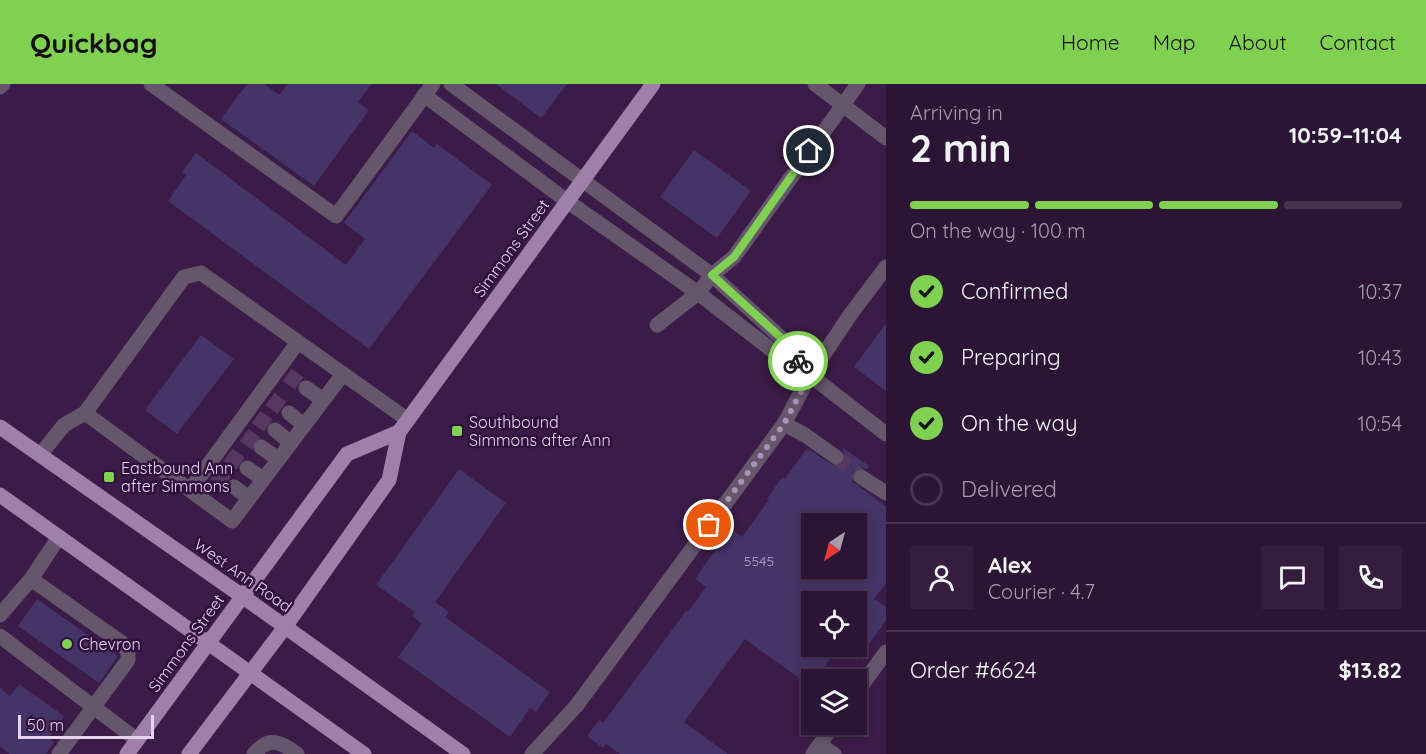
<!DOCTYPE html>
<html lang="en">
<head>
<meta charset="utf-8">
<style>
	:root { --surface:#2c1435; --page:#341d3d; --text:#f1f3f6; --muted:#a69ead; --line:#483350; --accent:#80d052 }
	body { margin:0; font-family:Quicksand,sans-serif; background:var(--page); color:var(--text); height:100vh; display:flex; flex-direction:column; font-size:22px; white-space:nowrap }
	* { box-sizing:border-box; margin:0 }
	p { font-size:20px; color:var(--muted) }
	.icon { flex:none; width:33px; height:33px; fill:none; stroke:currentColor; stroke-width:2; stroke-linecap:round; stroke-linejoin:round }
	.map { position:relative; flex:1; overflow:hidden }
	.drawer { display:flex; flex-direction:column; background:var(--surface); width:540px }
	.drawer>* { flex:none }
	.needle { width:39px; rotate:216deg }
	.controls { position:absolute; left:801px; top:429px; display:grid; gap:12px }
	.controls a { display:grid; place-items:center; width:66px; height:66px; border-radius:0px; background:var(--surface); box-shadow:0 3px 9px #0003,0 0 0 2px var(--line); font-size:30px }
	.scale { position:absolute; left:18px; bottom:15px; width:136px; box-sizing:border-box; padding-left:6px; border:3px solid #e6d3ef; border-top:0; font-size:16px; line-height:21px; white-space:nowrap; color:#e6d3ef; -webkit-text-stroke:4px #30103c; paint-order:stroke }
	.pin { position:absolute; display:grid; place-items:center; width:51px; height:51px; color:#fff; margin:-26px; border:3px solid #fff; border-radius:50%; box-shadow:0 2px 6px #0007 }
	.courier { position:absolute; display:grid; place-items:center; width:60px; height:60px; margin:-30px; border:4px solid #80d052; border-radius:50%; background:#fff; color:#222; box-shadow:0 2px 8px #0007 }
	.overview em { font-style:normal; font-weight:700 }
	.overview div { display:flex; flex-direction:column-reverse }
	.overview { display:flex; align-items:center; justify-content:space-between; height:102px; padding:0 24px }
	h1 { font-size:39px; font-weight:700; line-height:45px }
	.bar { display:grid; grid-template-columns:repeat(4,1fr); gap:9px 6px; align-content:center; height:72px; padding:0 24px }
	.bar i { height:8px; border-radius:4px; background:var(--line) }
	.bar .current { background:var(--accent) }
	.bar p { grid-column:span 4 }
	.line { display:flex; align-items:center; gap:15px; padding:0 24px; border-top:2px solid var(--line) }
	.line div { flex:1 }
	.round { display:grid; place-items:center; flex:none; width:63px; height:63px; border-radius:0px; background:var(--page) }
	ol { padding:0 24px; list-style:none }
	li { display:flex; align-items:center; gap:18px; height:66px }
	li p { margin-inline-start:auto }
	li .icon { padding:6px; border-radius:50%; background:var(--accent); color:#111; stroke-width:4 }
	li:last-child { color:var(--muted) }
	li i { width:33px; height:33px; border:3px solid var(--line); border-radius:50% }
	header { display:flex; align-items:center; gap:36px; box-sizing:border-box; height:84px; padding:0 30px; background:var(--accent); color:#111 }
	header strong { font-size:28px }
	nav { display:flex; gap:33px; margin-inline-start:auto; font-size:21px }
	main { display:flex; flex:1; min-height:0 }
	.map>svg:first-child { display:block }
</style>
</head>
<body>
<header>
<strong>Quickbag</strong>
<nav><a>Home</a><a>Map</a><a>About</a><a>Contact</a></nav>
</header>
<main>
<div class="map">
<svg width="886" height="670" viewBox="0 0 886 670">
	<rect width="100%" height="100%" fill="#3b1b47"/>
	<g fill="#443467" fill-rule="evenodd">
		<path d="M247 0H264L278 10H280L287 0H372L358 18 369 26 314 102 221 35Z"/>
		<path d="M496 0H567L541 34Z"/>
		<path d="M412 47 434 64 437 60 492 101 369 265 168 117 186 91 182 88 196 69 346 181 365 155 344 139Z"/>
		<path d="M694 66 751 107 717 154 660 113Z"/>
		<path d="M886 239V307L854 283Z"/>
		<path d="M201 251 234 275 177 350 145 326Z"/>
		<path d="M842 363 869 382 867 385 861 383 853 387 851 393 853 398 886 422V499L874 515 886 523V537L856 577V518H812V562H839L815 596H812L810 602 745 555 684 638 728 670H620L606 660 603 664 587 652 599 636 603 639 686 527 688 528 706 503 695 495 724 453 726 455 732 446 742 453 769 416 767 415 782 393 785 395 807 364 836 383 844 379 846 374ZM812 440H856V484H812Z"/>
		<path d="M459 385 506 419 435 518 449 528 445 533 550 608 536 628 530 624 510 653 398 573 422 540 412 532 415 528 376 501Z"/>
		<path d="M37 515 118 572 99 599 18 542Z"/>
		<path d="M19 600 64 632 49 654 54 658 46 670H10L0 663V604L10 612Z"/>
	</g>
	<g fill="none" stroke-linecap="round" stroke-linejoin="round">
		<g stroke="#553760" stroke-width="15" stroke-dasharray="15 8" stroke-linecap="butt">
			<path d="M287 291 306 304"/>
			<path d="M270 315 289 329"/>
			<path d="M256 333 275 346"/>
			<path d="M244 351 261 363"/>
			<path d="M228 371 247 384"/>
			<path d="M836 373 861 393"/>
			<path d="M215 389 234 403"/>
		</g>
		<g stroke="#65566b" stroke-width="15">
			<path d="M151 0 336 132 433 0"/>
			<path d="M451 0 712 191 789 261 802 282 810 291 886 350"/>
			<path d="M815 0 886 54"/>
			<path d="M0 3 3 0"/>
			<path d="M424 11 567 117 698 209 777 270 802 282"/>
			<path d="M657 241 698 209 712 191 734 173 858 0"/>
			<path d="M306 304 323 316"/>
			<path d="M85 329 232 437 343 290"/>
			<path d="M289 329 304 341"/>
			<path d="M784 340 805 351 836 373"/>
			<path d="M275 346 291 359"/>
			<path d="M261 363 278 375"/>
			<path d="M40 371 64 341 85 329 184 193 201 189 408 336"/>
			<path d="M247 384 263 395"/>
			<path d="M861 393 886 409"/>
			<path d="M234 403 249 414"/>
			<path d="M190 406 298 258"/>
			<path d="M31 495 122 559 128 568V576L59 670"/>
			<path d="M0 531 31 495 59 453"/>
			<path d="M0 552 137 656"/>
			<path d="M856 609 886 568"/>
			<path d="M820 661 834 670"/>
			<path d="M254 670C269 652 280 657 297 670"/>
			<path d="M532 670 577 621 784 340 810 291 850 231 886 183"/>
			<path d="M813 670 834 640"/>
		</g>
		<g stroke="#9e80ab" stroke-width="15">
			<path d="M0 343 242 512 463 670"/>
			<path d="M0 411 364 670"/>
			<path d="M127 670 347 370 399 348"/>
			<path d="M189 670 285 543 389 396 399 348 653 0"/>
		</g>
	</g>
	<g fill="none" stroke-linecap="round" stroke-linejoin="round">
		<path stroke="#aa93b4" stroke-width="6" stroke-dasharray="0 10.8" d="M709 441 784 340 810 291 798 277"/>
		<path stroke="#80d052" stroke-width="8" d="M798 277 789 261 712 191 734 173 809 67"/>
	</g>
	<g fill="#80d052" stroke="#30103c" stroke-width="2">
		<rect x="451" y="341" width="12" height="12" rx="3"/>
		<rect x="103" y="387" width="12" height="12" rx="3"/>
		<circle cx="67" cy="560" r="6"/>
	</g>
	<g text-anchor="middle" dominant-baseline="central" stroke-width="5" stroke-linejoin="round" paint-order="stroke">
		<g font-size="14" fill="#beabcd">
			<text x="759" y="477">5545</text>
		</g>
		<g font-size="16" fill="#e6d3ef" stroke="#30103c">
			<text transform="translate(511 164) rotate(-54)">Simmons Street</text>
			<text transform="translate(243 491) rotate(35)">West Ann Road</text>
			<text transform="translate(186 559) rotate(-54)">Simmons Street</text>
		</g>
		<g font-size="16" fill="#e6d3ef" stroke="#30103c" text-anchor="start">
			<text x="469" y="338">Southbound<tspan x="469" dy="18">Simmons after Ann</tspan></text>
			<text x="121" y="384">Eastbound Ann<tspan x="121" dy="18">after Simmons</tspan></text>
			<text x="79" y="560">Chevron</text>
		</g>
	</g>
</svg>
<div class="controls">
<a><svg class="needle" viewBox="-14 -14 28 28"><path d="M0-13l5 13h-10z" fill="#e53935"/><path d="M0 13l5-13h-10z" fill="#a69ead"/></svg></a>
<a><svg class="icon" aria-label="locate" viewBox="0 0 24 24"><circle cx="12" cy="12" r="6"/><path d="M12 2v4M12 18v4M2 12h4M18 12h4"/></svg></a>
<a><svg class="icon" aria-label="layers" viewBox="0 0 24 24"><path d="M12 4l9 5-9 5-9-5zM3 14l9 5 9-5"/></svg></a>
</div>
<div class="scale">50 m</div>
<div class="pin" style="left:709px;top:441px;background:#ea580c"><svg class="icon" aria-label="bag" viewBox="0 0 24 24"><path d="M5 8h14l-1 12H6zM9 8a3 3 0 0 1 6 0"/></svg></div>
<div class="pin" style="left:809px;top:67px;background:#1f2937"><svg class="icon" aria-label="home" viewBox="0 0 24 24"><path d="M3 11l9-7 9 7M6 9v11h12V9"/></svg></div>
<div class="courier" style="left:798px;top:277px"><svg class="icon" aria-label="bike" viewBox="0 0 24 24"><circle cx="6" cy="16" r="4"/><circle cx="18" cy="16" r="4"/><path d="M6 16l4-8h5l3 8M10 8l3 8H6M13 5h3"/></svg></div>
</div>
<section class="drawer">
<div class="overview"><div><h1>2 min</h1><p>Arriving in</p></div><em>10:59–11:04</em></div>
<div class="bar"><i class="current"></i><i class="current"></i><i class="current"></i><i></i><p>On the way · 100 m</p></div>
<ol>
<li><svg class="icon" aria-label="check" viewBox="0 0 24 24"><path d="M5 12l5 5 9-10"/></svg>Confirmed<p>10:37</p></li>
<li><svg class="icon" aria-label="check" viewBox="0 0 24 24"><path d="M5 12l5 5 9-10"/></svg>Preparing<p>10:43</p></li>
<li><svg class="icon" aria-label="check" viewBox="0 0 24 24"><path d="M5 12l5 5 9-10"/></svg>On the way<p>10:54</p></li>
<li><i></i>Delivered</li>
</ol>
<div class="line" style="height:108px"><a class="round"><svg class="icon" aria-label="person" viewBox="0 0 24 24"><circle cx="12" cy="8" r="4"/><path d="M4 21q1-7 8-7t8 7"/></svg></a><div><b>Alex</b><p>Courier · 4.7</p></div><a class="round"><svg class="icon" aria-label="chat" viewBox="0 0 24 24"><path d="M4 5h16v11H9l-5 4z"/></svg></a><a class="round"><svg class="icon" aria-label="phone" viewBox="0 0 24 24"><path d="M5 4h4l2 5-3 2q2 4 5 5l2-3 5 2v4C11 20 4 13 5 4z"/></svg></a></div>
<div class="line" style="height:78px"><div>Order #6624</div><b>$13.82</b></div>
</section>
</main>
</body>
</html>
